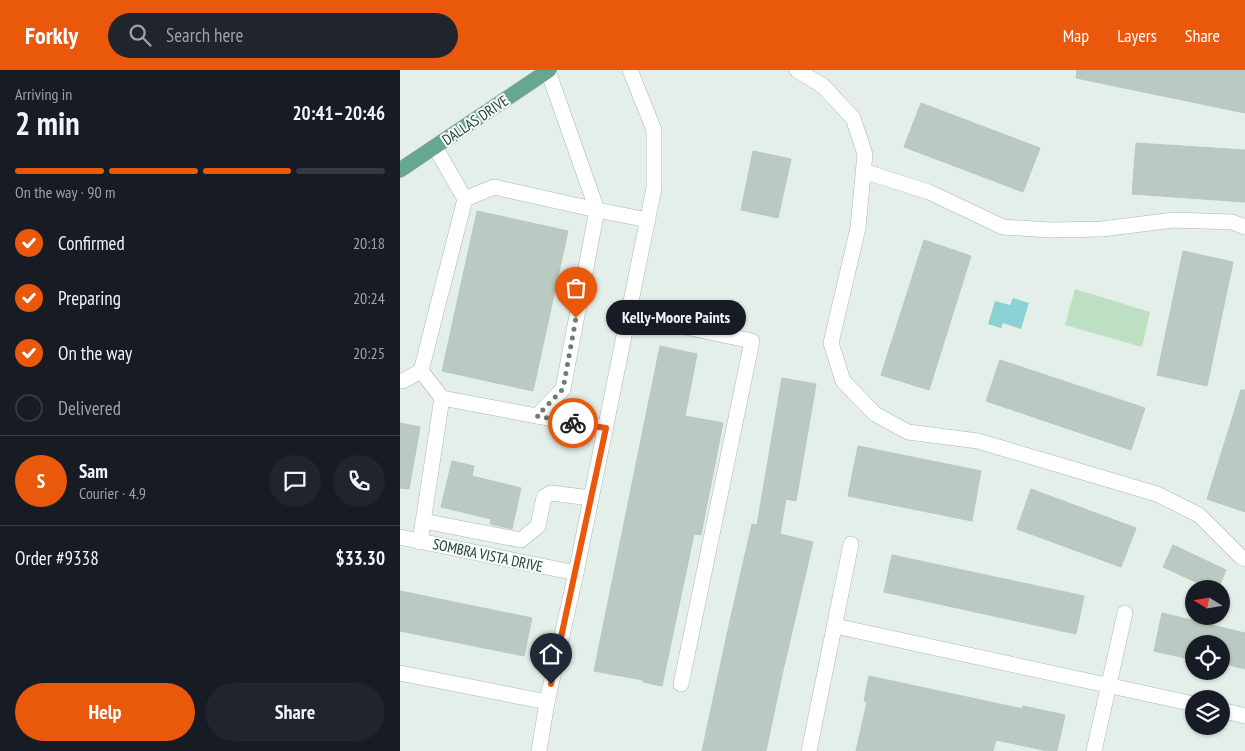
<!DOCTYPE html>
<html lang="en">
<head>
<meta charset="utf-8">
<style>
	:root { --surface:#171b24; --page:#20242c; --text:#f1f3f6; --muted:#9ea1a6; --line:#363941; --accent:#ea580c }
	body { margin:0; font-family:"PT Sans Narrow",sans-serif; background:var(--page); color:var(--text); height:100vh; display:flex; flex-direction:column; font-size:19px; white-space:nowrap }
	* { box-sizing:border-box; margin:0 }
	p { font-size:16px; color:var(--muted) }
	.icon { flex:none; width:28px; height:28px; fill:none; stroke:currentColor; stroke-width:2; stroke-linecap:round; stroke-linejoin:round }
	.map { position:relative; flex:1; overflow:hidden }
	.details { display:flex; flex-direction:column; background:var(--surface); width:400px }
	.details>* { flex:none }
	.needle { width:32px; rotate:281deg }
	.tools { position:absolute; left:785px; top:510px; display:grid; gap:10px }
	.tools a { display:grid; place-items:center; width:45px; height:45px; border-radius:50%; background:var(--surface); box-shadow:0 1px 4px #0004; font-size:25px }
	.pin { position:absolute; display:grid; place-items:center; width:42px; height:42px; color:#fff; margin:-51px -21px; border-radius:50% 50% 50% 0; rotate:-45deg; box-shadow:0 0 5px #0007 }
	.pin .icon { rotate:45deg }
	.courier { position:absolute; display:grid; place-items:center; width:50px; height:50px; margin:-25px; border:4px solid #ea580c; border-radius:50%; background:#fff; color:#222; box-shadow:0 1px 6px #0007 }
	.bubble { position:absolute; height:35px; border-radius:18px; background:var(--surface); box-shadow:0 1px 4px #0004; font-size:16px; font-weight:700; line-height:35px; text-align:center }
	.head em { font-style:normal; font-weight:700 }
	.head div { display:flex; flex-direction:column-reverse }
	.head { display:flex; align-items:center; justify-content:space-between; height:85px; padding:0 15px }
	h1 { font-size:32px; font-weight:700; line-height:38px }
	.bar { display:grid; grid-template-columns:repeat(4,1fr); gap:8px 5px; align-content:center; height:60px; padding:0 15px }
	.bar i { height:6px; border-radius:4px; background:var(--line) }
	.bar .selected { background:var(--accent) }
	.bar p { grid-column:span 4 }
	.line { display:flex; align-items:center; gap:12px; padding:0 15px; border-top:1px solid var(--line) }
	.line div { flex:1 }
	.round { display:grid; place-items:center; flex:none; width:52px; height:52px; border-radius:26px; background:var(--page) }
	ol { padding:0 15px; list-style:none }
	li { display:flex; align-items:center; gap:15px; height:55px }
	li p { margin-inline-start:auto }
	li .icon { padding:5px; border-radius:50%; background:var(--accent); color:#fff; stroke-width:4 }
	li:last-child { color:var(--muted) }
	li i { width:28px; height:28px; border:2px solid var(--line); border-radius:50% }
	.cta { display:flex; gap:10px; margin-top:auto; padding:10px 15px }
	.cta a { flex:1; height:58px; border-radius:30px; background:var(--accent); color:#fff; font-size:20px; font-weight:700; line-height:58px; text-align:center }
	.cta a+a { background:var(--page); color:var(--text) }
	header { display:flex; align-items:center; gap:30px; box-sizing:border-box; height:70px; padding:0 25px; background:var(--accent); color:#fff }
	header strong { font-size:24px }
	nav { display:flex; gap:28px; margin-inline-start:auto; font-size:18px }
	.search { width:350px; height:45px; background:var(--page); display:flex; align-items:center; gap:12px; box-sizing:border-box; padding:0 18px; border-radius:28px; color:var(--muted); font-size:19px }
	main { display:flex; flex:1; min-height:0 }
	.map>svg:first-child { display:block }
</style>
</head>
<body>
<header>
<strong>Forkly</strong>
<div class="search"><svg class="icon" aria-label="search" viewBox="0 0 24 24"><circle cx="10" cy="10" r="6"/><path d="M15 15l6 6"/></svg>Search here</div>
<nav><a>Map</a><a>Layers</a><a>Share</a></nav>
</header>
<main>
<section class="details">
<div class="head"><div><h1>2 min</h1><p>Arriving in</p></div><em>20:41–20:46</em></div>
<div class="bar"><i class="selected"></i><i class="selected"></i><i class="selected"></i><i></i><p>On the way · 90 m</p></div>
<ol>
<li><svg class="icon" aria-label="check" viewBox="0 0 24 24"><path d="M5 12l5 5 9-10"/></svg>Confirmed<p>20:18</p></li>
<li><svg class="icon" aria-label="check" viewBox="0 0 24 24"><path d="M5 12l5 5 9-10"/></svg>Preparing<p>20:24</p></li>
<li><svg class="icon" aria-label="check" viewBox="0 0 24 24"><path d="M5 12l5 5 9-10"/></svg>On the way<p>20:25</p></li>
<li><i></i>Delivered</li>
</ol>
<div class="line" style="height:90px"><b class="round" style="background:var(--accent);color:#fff">S</b><div><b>Sam</b><p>Courier · 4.9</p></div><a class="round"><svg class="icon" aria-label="chat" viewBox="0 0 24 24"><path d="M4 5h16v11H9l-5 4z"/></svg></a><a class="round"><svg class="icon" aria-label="phone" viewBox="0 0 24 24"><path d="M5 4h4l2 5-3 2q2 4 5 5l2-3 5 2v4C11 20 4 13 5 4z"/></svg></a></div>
<div class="line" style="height:65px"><div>Order #9338</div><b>$33.30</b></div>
<div class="cta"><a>Help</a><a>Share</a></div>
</section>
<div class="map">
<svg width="845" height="681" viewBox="0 0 845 681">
	<rect width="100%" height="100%" fill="#e5efe9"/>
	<path fill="#bde0c3" d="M675 219 750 242 742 277 665 255Z"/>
	<path fill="#8bd1d5" d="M613 228 629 233 621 259 603 253 601 258 588 254 595 231 610 235Z"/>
	<g fill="#bacac2" stroke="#b7c9bf">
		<path d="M677 0H845V43L676 8Z"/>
		<path d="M521 33 640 78 623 122 504 77Z"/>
		<path d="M736 73 845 80V132L732 124Z"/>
		<path d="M353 81 391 89 378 148 341 140Z"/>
		<path d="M77 141 168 161 133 321 42 301Z"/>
		<path d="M524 170 571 186 529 320 481 305Z"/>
		<path d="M783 181 833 192 807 316 757 305Z"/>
		<path d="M260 276 297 284 285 346 323 353 301 465 294 464 262 616 243 612V610L194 601Z"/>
		<path d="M600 290 745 338 731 380 586 331Z"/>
		<path d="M382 308 416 314 396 431 386 429 380 464 413 472 382 605 366 681H302L329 555 352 454 357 455Z"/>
		<path d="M841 320H845V442L807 429Z"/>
		<path d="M0 353 20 357 9 419 0 418Z"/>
		<path d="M458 376 581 401 572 451 448 426Z"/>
		<path d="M52 391 74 396 72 406 121 418 112 459 90 454 91 449 41 437Z"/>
		<path d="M631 419 736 458 721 497 617 459Z"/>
		<path d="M773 475 826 500 818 519H811L763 497Z"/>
		<path d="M492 485 684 526 676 564 484 522Z"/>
		<path d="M0 521 132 548 124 586 0 561Z"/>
		<path d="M762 543 845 563V599L821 593V574H794V590L754 581Z"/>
		<path d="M469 606 623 639V636L665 645 657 681H648L596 670 593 681H456L467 632 464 631Z"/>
	</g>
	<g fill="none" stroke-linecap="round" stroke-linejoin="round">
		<defs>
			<g id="minor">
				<path d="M397 0 423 16 453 48 465 84 458 158 431 273 443 311 475 344 508 362 578 371 757 424 799 445 840 486 845 489"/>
				<path d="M148 1 197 140 248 150"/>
				<path d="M463 101 529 122 603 157 650 160 702 159 774 150 832 152 845 157"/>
				<path d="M229 245 352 271 281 614"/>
				<path d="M0 311H3L21 301"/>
				<path d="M42 328 137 346 163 319 197 140 94 117 65 129"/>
				<path d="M137 346 206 358"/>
				<path d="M23 451 121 470 138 456 144 427 151 423 191 428"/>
				<path d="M0 467 176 503"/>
				<path d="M20 472 42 328 21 301 65 129 35 77"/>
				<path d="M435 556 794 634"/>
				<path d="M0 603 147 632"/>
				<path d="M821 640 845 646"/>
				<path d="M139 681 147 632 176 503 254 118V60L230 0"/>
				<path d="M409 681 451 474"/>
				<path d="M694 681 725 543"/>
			</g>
			<path id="major" d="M0 100 149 0"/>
		</defs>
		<use href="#minor" stroke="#a7b8b0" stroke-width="16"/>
		<use href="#major" stroke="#c1cac7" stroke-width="16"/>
		<use href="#minor" stroke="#fff" stroke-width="15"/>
		<use href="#major" stroke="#67a690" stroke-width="15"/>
	</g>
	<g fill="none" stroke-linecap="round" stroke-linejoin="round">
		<path stroke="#677f75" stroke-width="5" stroke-dasharray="0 9" d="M173 353 137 346 163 319 176 248"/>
		<path stroke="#ea580c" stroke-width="6" d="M151 614 206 358 173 353"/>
	</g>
	<g text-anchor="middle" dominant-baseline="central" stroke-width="4" stroke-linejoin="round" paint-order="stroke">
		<g font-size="15" fill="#234236" stroke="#f6faf8">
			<text transform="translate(75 50) rotate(-34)">DALLAS DRIVE</text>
			<text transform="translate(88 485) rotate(12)">SOMBRA VISTA DRIVE</text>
		</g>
	</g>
</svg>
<div class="tools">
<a><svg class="needle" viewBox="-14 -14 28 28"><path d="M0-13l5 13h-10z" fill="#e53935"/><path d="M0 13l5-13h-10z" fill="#9ea1a6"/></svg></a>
<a><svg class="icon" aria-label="locate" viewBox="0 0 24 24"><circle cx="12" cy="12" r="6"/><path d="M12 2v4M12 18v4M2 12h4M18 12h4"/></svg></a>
<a><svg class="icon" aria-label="layers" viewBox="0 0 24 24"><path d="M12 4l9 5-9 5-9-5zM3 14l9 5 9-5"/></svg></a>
</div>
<div class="pin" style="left:176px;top:248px;background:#ea580c"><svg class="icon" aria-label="bag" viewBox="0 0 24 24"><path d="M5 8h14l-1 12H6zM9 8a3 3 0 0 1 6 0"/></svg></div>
<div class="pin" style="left:151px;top:614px;background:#1f2937"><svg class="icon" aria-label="home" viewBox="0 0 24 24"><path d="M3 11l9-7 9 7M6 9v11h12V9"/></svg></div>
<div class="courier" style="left:173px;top:353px"><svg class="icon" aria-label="bike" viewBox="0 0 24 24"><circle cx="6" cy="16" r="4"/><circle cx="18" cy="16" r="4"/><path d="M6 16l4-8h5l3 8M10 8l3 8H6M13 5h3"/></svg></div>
<div class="bubble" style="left:206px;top:230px;width:140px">Kelly-Moore Paints</div>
</div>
</main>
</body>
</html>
